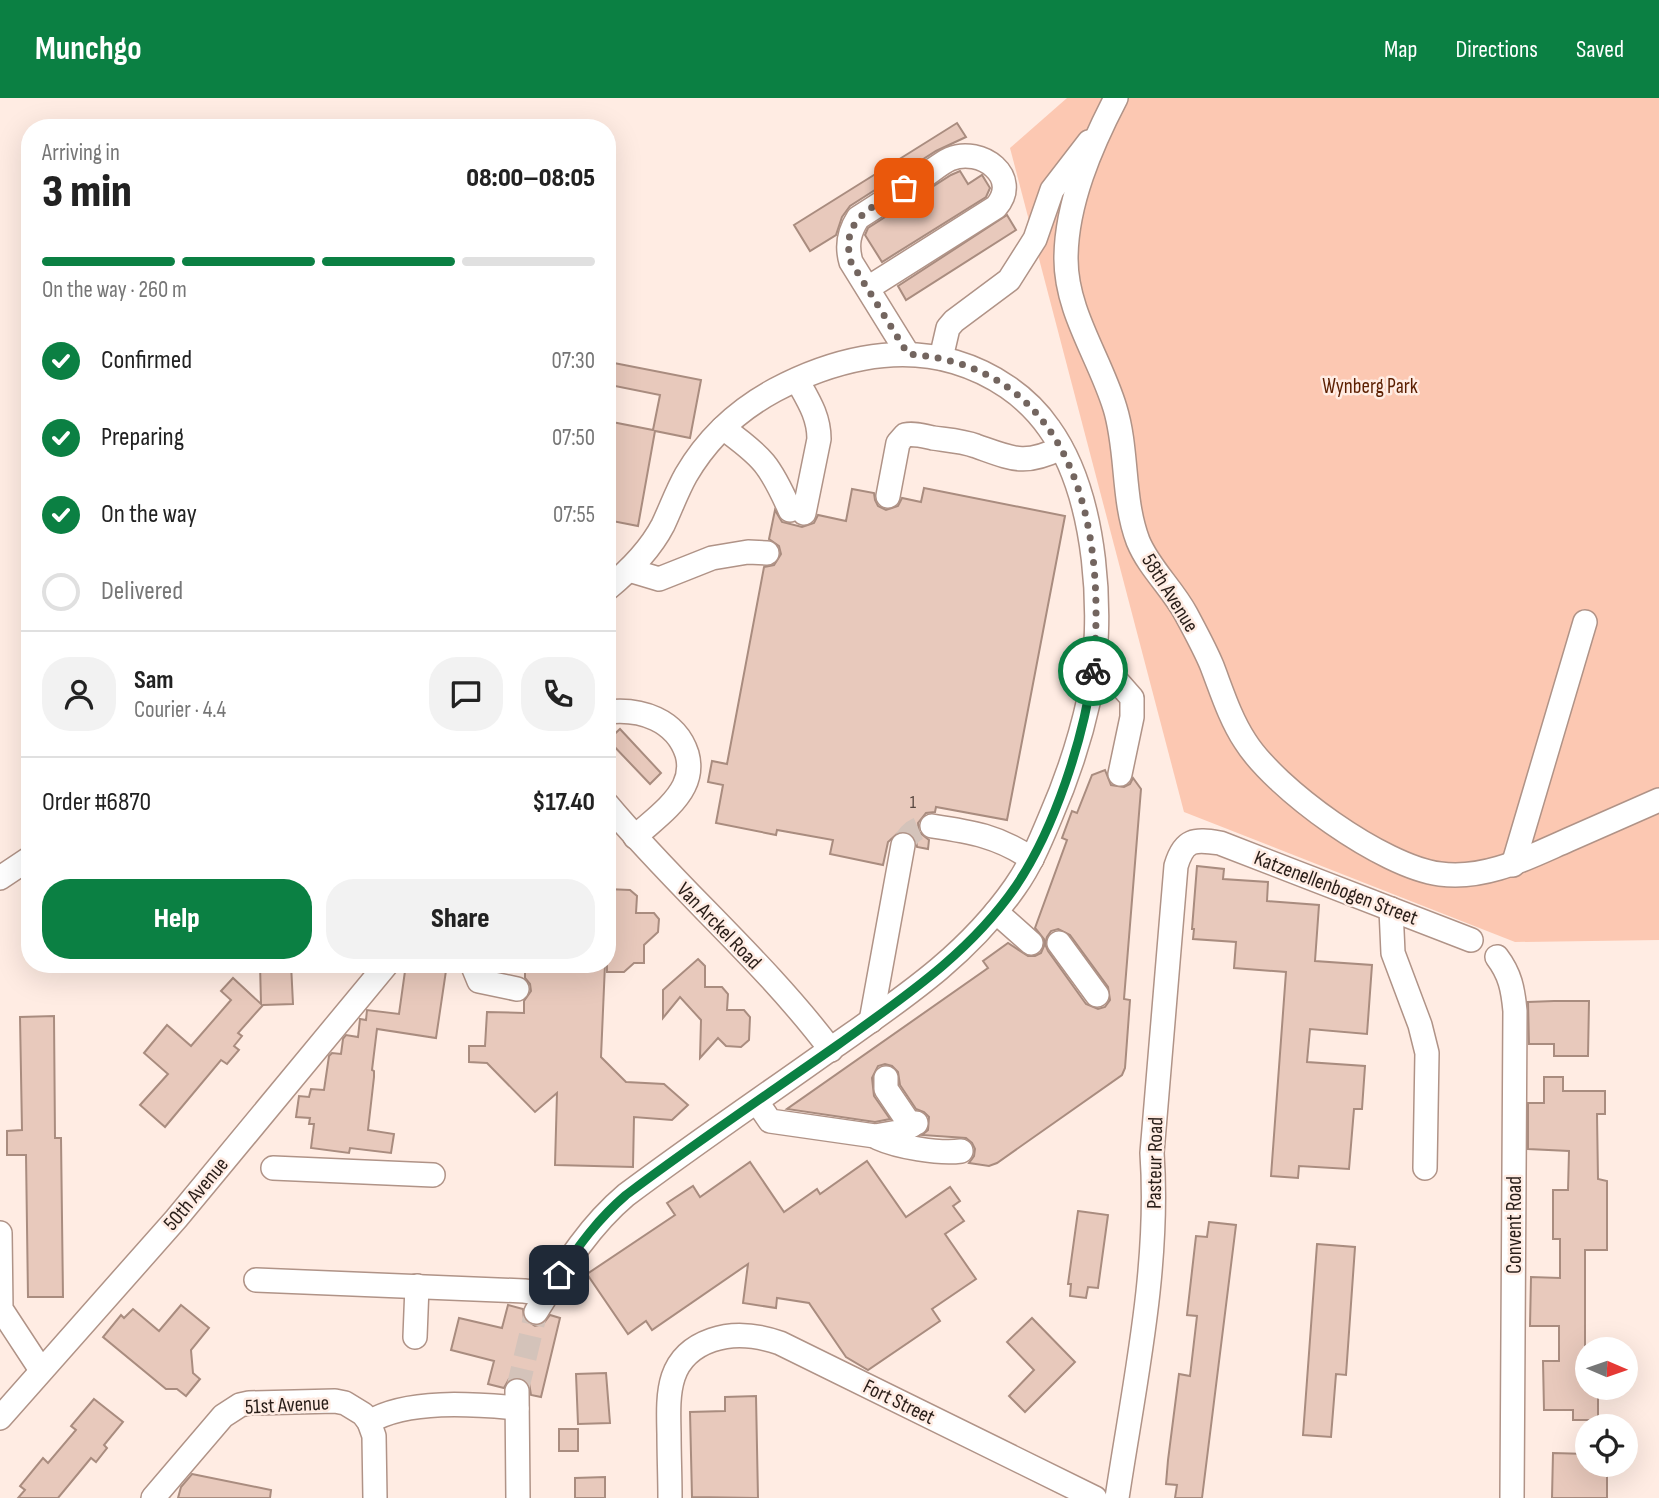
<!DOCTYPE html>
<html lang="en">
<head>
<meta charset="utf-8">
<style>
	:root { --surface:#fff; --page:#f2f2f2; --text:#222; --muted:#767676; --line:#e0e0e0; --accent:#0b8043 }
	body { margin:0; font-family:"Sofia Sans Condensed",sans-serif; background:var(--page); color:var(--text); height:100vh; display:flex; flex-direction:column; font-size:26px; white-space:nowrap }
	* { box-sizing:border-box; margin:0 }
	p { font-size:23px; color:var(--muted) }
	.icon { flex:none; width:38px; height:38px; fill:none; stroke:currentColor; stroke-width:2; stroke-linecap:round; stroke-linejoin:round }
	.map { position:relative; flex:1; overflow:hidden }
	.details { position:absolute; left:21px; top:21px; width:595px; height:854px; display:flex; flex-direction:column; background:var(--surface); border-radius:28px; box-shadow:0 7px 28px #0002 }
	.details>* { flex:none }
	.needle { width:46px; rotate:92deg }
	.buttons { position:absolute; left:1575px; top:1239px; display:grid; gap:14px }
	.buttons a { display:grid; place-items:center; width:63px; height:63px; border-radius:50%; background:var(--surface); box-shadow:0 7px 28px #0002; font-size:35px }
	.pin { position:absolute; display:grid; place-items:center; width:60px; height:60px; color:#fff; margin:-30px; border-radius:14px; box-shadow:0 4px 10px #0006 }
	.courier { position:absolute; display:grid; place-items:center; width:70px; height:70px; margin:-35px; border:5px solid #0b8043; border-radius:50%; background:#fff; color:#222; box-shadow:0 2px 9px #0007 }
	.overview em { font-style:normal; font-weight:800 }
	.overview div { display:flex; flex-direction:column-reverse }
	.overview { display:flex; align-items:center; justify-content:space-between; height:119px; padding:0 21px }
	h1 { font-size:46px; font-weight:800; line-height:52px }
	.bar { display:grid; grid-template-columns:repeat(4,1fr); gap:10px 7px; align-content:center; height:84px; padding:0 21px }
	.bar i { height:9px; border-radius:5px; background:var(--line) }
	.bar .active { background:var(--accent) }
	.bar p { grid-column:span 4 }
	.line { display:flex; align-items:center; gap:18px; padding:0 21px; border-top:2px solid var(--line) }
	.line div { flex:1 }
	.round { display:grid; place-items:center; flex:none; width:74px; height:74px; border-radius:28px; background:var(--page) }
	ol { padding:0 21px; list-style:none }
	li { display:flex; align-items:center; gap:21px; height:77px }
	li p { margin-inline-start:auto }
	li .icon { padding:7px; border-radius:50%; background:var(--accent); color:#fff; stroke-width:4 }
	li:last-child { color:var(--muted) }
	li i { width:38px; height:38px; border:4px solid var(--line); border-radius:50% }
	.cta { display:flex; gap:14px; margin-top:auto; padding:14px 21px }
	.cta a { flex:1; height:80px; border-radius:28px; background:var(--accent); color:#fff; font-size:28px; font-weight:800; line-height:80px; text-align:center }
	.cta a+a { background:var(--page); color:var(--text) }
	header { display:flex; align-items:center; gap:42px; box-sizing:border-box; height:98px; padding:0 35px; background:var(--accent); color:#fff }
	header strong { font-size:33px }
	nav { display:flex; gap:38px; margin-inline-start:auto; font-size:24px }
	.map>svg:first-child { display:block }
</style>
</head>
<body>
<header>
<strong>Munchgo</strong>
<nav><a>Map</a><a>Directions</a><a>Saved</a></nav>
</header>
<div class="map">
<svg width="1659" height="1400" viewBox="0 0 1659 1400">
	<rect width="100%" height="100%" fill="#ffece3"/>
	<path fill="#fcc8b2" d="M1067 0H1659V842L1515 844 1184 714 1010 50Z"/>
	<g fill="#e8c9bc" stroke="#a98c7f" stroke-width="2" fill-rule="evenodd">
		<path d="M957 25 966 39 936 53 850 108 842 119 836 137 810 153 794 127Z"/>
		<path d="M960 73 968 86 982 77 990 90 986 99 882 164 865 137 868 130 951 77Z"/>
		<path d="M1007 117 1016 132 906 202 898 188Z"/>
		<path d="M614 265 701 282 690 340 655 333 638 428 607 422V323L653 332 660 297 610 287Z"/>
		<path d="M924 390 1065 418 1007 722 936 709 935 714 926 715 918 725 919 734 929 742 928 751 917 749 916 742 911 736 899 734 888 744 883 767 830 756 833 742 777 732 776 737 716 725 723 687 708 684 712 663 727 666 764 469 774 467 781 456 779 448 769 441 775 412 782 424 802 429 814 425 818 417 846 423 852 391 874 395 875 402 878 408 886 412 898 408 902 400 921 404Z"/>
		<path d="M620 631 661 675 650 686 608 642Z"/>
		<path d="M1105 672 1111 687 1124 689 1130 686 1133 680 1141 691 1124 901 1130 902 1125 970 1122 977 997 1065 989 1068 969 1065 974 1058 975 1051 972 1045 966 1040 922 1037 928 1032 929 1019 924 1014 916 1011 900 987 898 974 892 968 885 966 878 968 872 980 874 998 890 1021 875 1024 787 1011 988 870 983 863 1008 845 1028 858H1035L1041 855 1044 848V841L1035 830 1067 742 1062 740 1072 713 1077 715 1092 677ZM1058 831 1070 837 1108 889 1110 902 1105 909 1098 911 1086 906 1048 853 1045 846 1047 839 1051 833Z"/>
		<path d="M1197 768 1224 771 1223 781 1268 784 1267 803 1319 807 1315 863 1372 867 1367 936 1310 931 1307 964 1365 968 1362 1011H1354L1349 1071 1299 1068 1298 1080 1271 1078 1286 874 1234 870 1236 844 1193 841 1194 831H1192Z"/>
		<path d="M607 791 630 792 637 798 636 815H654L659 821 658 834 644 847V865H634L624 874H607Z"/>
		<path d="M698 861 705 868V889H722L728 896 727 912H744L750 919 749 942 741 949 726 948 718 940 700 960 701 922 680 899 663 920V892Z"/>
		<path d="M260 866H291L293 906 263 907 238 935 242 938 234 948 239 952 227 966 221 962 165 1029 140 1007 168 976 144 955 167 927 191 948 231 902 221 893 233 880 261 906Z"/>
		<path d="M406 866H447L436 940 377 931 372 972 374 973V979L368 1032 394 1036 391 1055 350 1050 349 1055 311 1050 314 1026H309L310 1020 296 1019 299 998 309 999 311 991 324 992 329 958 332 955 341 956 343 941 346 937 358 939 360 921 366 922 367 912 399 916Z"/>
		<path d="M525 866H605L601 959 626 984 664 986 688 1007 672 1022 634 1019 633 1069 555 1067 557 995 535 1014 487 965 469 964V948H485L487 914 524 915V903L531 893 530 886 525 880Z"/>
		<path d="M1554 903H1589L1588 958H1554V946H1529L1528 904Z"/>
		<path d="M54 918 55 1040H61L63 1199H28L26 1057H7V1033L22 1032 20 919Z"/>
		<path d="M1544 979H1563V993H1605V1016H1597L1598 1081 1607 1083V1152H1585V1252H1587V1290H1598V1322H1573V1312H1544L1543 1263H1559V1228H1530L1531 1179 1560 1180V1141H1553V1092H1568L1569 1053 1528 1051V1005H1544Z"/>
		<path d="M867 1063 906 1119 950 1089 960 1103 953 1108 964 1123 945 1136 976 1181 932 1211 940 1223 868 1272 846 1259 809 1205 777 1200 776 1210 743 1205 748 1166 652 1232 646 1223 628 1236 587 1176 675 1117 667 1105 693 1088 700 1099 750 1064 784 1114 817 1091 820 1096Z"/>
		<path d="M1078 1113 1108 1117 1098 1190 1088 1189 1086 1200 1070 1198 1071 1186H1068Z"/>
		<path d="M1209 1124 1236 1127 1202 1400H1175L1177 1387 1166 1386 1168 1362 1179 1276 1190 1278 1197 1218 1187 1217 1196 1138 1207 1139Z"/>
		<path d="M1317 1146 1355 1149 1346 1277 1336 1276 1331 1339 1303 1337Z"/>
		<path d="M181 1207 209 1230 191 1252 193 1275 200 1281 186 1298 177 1291H166L103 1239 121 1217 124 1220 133 1211 159 1233Z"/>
		<path d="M508 1207 523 1211 524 1221 535 1228 543 1226 550 1217 560 1220 541 1299 531 1297 529 1285 518 1279 509 1281 504 1290 488 1286 494 1263 451 1252 459 1220 502 1230Z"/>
		<path d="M1032 1220 1075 1264 1025 1314 1009 1298 1034 1272 1007 1244Z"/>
		<path d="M606 1275 610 1325 578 1326 576 1276Z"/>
		<path d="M756 1298 758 1400 692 1399 690 1314 725 1313V1299Z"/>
		<path d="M94 1301 123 1324 104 1347 107 1350 96 1364 91 1360 58 1400H18L25 1392 20 1388 43 1360 48 1365 76 1332 71 1328Z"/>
		<rect x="559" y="1331" width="19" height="22"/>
		<path d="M1553 1355 1587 1356V1367H1607V1400H1552Z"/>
		<path d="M192 1376 271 1392 270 1400H178L181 1389Z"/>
		<path d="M605 1379V1400H575V1380Z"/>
	</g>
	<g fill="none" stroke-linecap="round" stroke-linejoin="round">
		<g stroke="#d4c3ba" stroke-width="23" stroke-dasharray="23 11" stroke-linecap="butt">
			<path d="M903 747C909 734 918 728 932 728"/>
			<path d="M517 1293 536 1214"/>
		</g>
		<defs>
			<g id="minor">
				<path d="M1116 0C1091 48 1066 106 1066 161 1066 214 1100 260 1115 310 1128 352 1122 401 1138 443 1149 470 1172 490 1186 516 1195 533 1205 551 1212 568 1222 594 1230 620 1245 643 1275 691 1383 769 1440 776 1486 782 1527 760 1568 742 1598 729 1629 715 1659 702"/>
				<path d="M868 190 996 109C1022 79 981 48 950 61 941 65 932 73 923 79 901 92 880 106 858 120 849 134 846 147 851 164L908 256"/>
				<path d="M941 260 948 230 954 223 1009 182 1035 141 1052 92 1089 44"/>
				<path d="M797 282C808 302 819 318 819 341L804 415"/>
				<path d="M723 330C763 359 770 367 790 412"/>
				<path d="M888 398 898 345 905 337C914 335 924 338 933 340 947 342 963 343 976 348 1013 361 1024 368 1061 350"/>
				<path d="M629 472 659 481 712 460 748 454 767 455"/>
				<path d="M1093 571 1117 583 1132 600V619L1120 676"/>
				<path d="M607 614C641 610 676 622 687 656 690 667 689 678 684 688 674 708 651 724 635 739"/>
				<path d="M607 706C678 791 764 863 831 952"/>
				<path d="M932 728C972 734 998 738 1032 761"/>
				<path d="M1513 767 1585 524"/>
				<path d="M0 780 30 760"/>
				<path d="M1391 811 1393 855 1420 927 1427 955 1425 1070"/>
				<path d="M996 814 1031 845"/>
				<path d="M1059 845 1097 897"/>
				<path d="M1497 859C1510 876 1513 891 1515 913L1512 1400"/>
				<path d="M472 866 479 883 517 891"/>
				<path d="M871 923 903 747"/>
				<path d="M886 980V991L911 1028"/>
				<path d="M757 1004 770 1023 875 1038 898 1034 916 1025"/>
				<path d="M878 1040C898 1049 939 1056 961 1053"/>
				<path d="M273 1070 433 1077"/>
				<path d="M0 1135 1 1211 41 1272"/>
				<path d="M256 1182 524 1193 547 1196"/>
				<path d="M536 1214C563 1171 587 1130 626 1097 694 1046 765 998 835 948 903 900 967 858 1015 789 1030 768 1040 744 1050 720 1067 681 1080 642 1089 601 1105 522 1098 398 1049 330 1027 298 992 275 955 264 894 246 830 263 775 292 738 312 707 341 686 377 677 393 671 410 663 427 650 452 629 473 607 491"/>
				<path d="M415 1239 417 1188"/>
				<path d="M517 1293 518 1400"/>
				<path d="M0 1320 176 1121 387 866"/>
				<path d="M369 1324C407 1301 473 1306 517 1310"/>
				<path d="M153 1400 223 1318 240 1307 249 1305 335 1303 345 1305 363 1316 369 1324 374 1338 375 1400"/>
				<path d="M670 1400C670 1379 669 1357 669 1336 668 1296 666 1258 712 1242 735 1234 757 1237 780 1245L1095 1400"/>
				<path d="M1117 1400C1134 1287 1160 1170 1152 1055L1176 768C1184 741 1194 741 1220 745L1471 842"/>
			</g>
		</defs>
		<use href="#minor" stroke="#b09387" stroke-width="26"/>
		<use href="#minor" stroke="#fff" stroke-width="23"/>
	</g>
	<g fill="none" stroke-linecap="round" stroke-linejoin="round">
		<path stroke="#73655f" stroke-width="7" stroke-dasharray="0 12.6" d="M904 90C874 109 839 120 851 164L908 256C1077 268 1107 435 1093 573"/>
		<path stroke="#0b8043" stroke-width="9" d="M559 1177C579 1147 598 1121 626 1097 695 1045 768 996 839 946 904 899 970 855 1016 788 1055 730 1083 642 1093 573"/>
	</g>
	<g text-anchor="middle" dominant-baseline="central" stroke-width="5" stroke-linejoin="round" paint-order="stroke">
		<g font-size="18" fill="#584841">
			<text x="913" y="704">1</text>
		</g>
		<g font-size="21" fill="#5c1f00" stroke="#ffece3">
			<text x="1370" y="288">Wynberg Park</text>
		</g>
		<g font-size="21" fill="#281d18" stroke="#ffece3">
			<text transform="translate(1170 495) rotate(58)">58th Avenue</text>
			<text transform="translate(1336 790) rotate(21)">Katzenellenbogen Street</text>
			<text transform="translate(719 828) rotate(46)">Van Arckel Road</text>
			<text transform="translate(1155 1065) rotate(-89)">Pasteur Road</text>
			<text transform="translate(196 1096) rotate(-50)">50th Avenue</text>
			<text transform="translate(1514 1127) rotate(-90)">Convent Road</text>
			<text transform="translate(899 1304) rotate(26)">Fort Street</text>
			<text transform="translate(287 1307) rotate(-3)">51st Avenue</text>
		</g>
	</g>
</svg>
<div class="buttons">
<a><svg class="needle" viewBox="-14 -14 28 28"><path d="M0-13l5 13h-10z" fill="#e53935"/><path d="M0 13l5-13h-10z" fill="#767676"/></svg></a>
<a><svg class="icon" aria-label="locate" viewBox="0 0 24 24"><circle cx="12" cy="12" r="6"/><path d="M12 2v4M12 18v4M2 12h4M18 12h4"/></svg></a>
</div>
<div class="pin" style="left:904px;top:90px;background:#ea580c"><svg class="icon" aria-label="bag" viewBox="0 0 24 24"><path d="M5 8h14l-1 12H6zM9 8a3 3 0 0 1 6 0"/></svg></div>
<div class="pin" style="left:559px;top:1177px;background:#1f2937"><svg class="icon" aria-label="home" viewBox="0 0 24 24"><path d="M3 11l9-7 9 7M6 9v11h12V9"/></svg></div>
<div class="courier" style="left:1093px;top:573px"><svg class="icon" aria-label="bike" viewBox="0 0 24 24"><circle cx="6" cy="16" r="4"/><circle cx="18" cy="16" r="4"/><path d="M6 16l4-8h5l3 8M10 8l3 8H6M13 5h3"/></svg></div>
<section class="details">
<div class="overview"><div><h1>3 min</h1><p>Arriving in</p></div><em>08:00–08:05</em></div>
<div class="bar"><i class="active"></i><i class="active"></i><i class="active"></i><i></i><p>On the way · 260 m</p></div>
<ol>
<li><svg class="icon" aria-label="check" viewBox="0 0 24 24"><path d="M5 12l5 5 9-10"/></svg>Confirmed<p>07:30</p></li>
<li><svg class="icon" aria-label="check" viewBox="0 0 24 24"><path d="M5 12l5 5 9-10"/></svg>Preparing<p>07:50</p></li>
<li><svg class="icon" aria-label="check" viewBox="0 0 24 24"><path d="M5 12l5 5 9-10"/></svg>On the way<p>07:55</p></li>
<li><i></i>Delivered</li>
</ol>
<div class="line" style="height:126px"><a class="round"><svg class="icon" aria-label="person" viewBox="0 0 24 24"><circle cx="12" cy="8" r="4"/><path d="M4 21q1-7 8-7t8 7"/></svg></a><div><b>Sam</b><p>Courier · 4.4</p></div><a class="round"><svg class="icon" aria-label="chat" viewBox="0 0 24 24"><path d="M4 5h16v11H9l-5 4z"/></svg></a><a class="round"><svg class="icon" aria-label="phone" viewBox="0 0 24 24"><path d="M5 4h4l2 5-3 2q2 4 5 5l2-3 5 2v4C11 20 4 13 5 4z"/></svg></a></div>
<div class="line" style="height:91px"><div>Order #6870</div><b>$17.40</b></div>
<div class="cta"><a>Help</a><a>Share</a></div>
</section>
</div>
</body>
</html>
